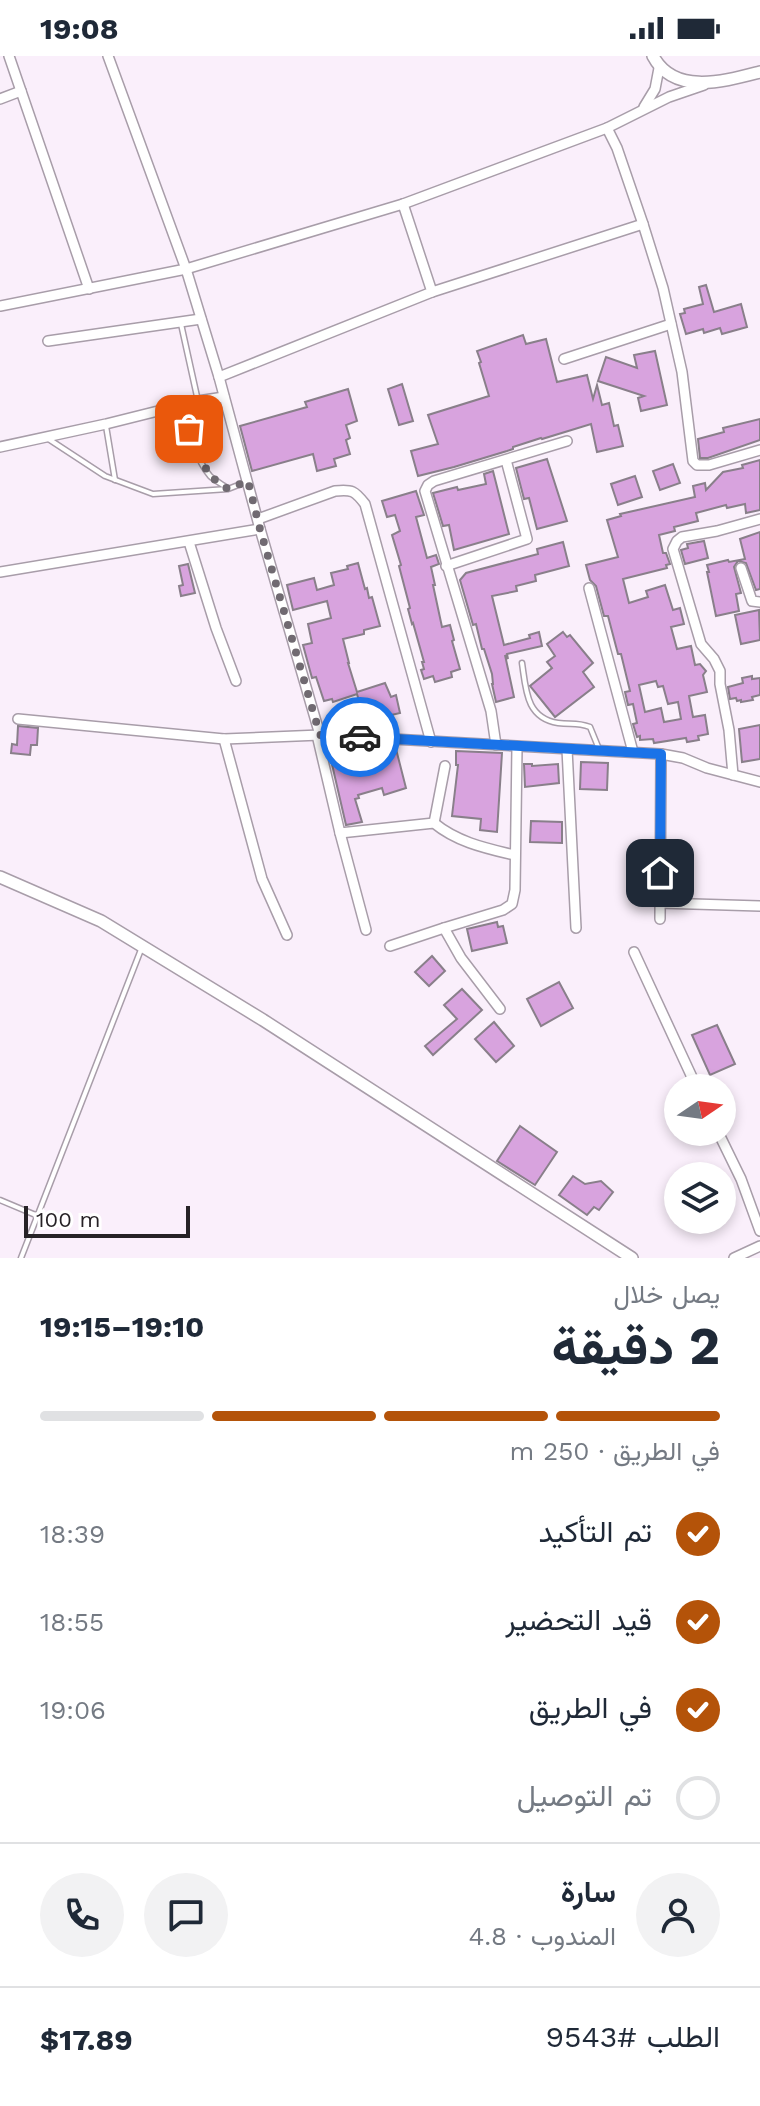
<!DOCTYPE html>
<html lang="ar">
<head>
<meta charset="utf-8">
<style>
	:root { --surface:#fff; --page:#f2f2f3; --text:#1f2937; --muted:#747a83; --line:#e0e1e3; --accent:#b45309 }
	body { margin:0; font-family:"Work Sans",Vazirmatn,sans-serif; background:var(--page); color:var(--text); direction:rtl; height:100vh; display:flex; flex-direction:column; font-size:30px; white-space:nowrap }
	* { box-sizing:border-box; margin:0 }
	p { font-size:26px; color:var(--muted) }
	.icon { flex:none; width:44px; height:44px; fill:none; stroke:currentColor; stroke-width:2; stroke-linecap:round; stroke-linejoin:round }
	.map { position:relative; height:1202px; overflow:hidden; direction:ltr }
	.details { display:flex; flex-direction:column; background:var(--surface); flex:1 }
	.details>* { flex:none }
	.needle { width:52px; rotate:77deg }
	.fabs { position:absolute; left:664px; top:1018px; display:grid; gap:16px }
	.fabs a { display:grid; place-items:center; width:72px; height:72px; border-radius:50%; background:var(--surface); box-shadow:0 4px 12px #0003; font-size:40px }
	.scale { position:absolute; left:24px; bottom:20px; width:166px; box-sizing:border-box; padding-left:8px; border:4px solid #262226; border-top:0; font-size:22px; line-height:28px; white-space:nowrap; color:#262226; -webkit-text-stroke:6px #fff; paint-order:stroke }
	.pin { position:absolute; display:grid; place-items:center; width:68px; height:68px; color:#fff; margin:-34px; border-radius:16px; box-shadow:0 4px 12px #0006 }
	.courier { position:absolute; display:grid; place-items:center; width:80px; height:80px; margin:-40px; border:6px solid #1a73e8; border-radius:50%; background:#fff; color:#222; box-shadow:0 2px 10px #0007 }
	.headline em { font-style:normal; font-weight:700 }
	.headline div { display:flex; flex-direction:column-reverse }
	.headline { display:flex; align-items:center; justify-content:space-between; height:136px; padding:0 40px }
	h1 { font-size:52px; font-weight:700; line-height:60px }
	.bar { display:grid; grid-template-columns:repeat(4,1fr); gap:12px 8px; align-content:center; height:96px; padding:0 40px }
	.bar i { height:10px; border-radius:6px; background:var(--line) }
	.bar .current { background:var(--accent) }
	.bar p { grid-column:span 4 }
	.line { display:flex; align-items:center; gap:20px; padding:0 40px; border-top:2px solid var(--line) }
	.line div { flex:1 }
	.round { display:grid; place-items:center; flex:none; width:84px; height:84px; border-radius:42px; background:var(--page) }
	ol { padding:0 40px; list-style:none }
	li { display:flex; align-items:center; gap:24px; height:88px }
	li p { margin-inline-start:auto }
	li .icon { padding:8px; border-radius:50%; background:var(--accent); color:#fff; stroke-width:4 }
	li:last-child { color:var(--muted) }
	li i { width:44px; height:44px; border:4px solid var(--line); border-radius:50% }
	.status { display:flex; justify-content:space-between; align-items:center; height:56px; padding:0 40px; background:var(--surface); direction:ltr }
	.status svg { height:22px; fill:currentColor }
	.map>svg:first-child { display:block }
</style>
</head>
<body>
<div class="status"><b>19:08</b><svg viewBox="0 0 49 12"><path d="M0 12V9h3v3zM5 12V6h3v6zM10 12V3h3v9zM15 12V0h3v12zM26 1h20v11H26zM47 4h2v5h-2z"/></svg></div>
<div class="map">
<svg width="760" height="1202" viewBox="0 0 760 1202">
	<rect width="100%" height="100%" fill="#faeffb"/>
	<g fill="#d8a3de" stroke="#897f8a" stroke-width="2" fill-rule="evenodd">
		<path d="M706 229 714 256 741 248 747 271 722 278 720 272 704 277 703 273 686 278 680 258 685 257 684 253 703 248 699 231Z"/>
		<path d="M523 279 526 288 546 283 557 326 587 319 593 343 597 329 602 349 609 347 614 370 618 369 623 390 597 396 591 368 542 383 541 382 513 391V393L507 395 454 411 418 420 411 395 438 388 428 359 489 340 479 307 481 306 477 295Z"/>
		<path d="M655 295 667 349 641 355 638 342 644 340 598 325 606 301 637 312 634 299Z"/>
		<path d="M402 328 413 365 399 369 388 333Z"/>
		<path d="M348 333 357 365 346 369 350 382 346 384 350 398 334 403 336 410 317 415 313 398 252 415 240 370 307 351 305 346Z"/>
		<path d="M760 363V384L708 402H700L698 383 724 376 723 372Z"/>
		<path d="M547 403 567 465 537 473 529 442 524 443 516 412Z"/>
		<path d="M760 404V454L746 457 745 448 727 452 726 449 696 457 698 465 674 471 675 475 659 479 663 497H666L670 508 666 509 667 512 623 523 629 547 648 541 646 535 665 529 673 554 680 552 684 568 671 571 677 593 691 590 695 609 700 608 706 615 703 619 707 636 689 640 693 661 705 659 708 678 698 680 699 684 687 686 686 682 654 687 653 683 640 684V680L637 681 633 668 637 667 633 648 628 649 625 636 630 635 621 598H618L608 560H604L596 530 590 524 586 509 618 501 607 464 621 460 620 458 695 441 693 430 705 427 706 434 723 416 743 412 742 409ZM656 625 658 631 663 630 668 648 678 646 681 663 664 666 661 652 645 656 639 629Z"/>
		<path d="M673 408 680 427 660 434 653 415Z"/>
		<path d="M493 415 509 478 454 494 449 469 443 470 433 437 457 431 458 434 486 428 484 418Z"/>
		<path d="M635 420 642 441 618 449 611 428Z"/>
		<path d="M416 435 424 459 416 461 427 502 436 499 439 508 431 511 435 529H433L442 571 450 569 454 584 452 585 460 613 451 616 452 621 435 626 433 620 424 623 421 614 424 613 422 606H424L413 567 412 568 408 553 410 552 399 510 401 509 392 479 400 475 395 459 387 461 382 445Z"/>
		<path d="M760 476V533L756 534 746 507 738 505 734 511 741 537 736 538 739 555 716 560 707 516H709L707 509 728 504 729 506 745 503 740 483Z"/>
		<path d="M704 485 708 502 685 508 681 494 688 492 687 488Z"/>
		<path d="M563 486 569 510 535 519 536 525 516 530 517 535 492 540 504 589 530 582 529 579 539 576 542 590 507 598 508 603 505 599 514 641 496 646 492 628H493L492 618 484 593H482L476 568 473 569 460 524 466 517 538 498 537 493Z"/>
		<path d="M358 507 365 533 367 532 369 542 372 541 380 570 364 574V578L343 583 349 607H348L357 636 385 627 391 641 396 639 400 657 365 665 357 638 333 646 332 643 324 645 316 621 312 622 303 589 312 587 308 568 331 562 327 545 293 554 287 529 314 522 317 534 334 529 331 517 348 513 347 510Z"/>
		<path d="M188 508 195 537 181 540 179 530 183 529 179 510Z"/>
		<path d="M759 554 760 584 741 588 735 559Z"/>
		<path d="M563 576 567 581 570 579 593 607 583 616 594 631 555 661 530 630 552 612 547 606 555 600 547 588Z"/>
		<path d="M752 620V623L760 622V639L752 641 753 644 741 646V644L737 645 736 642 730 643 728 631 743 627 742 622Z"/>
		<path d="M760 669V703L742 706 739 673Z"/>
		<path d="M18 670 38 672 37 689H31L30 699 11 697 12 688 17 689Z"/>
		<path d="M354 692 356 699 363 697 364 702 396 693 406 732 384 739 382 732 358 739 359 742 355 743 362 766 346 769 331 704 334 703 333 698Z"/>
		<path d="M456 695 502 697 497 776 480 774 481 763 452 760 458 709H456Z"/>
		<path d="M581 706 608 707 607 734 580 733Z"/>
		<path d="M524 708H532V710L558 708 559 727 525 731Z"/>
		<path d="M531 765 562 766V787L530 786Z"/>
		<path d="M497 866 498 871 503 870 507 887 472 895 467 873Z"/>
		<path d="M432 900 445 915 429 930 415 916Z"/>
		<path d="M559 926 573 952 541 970 527 943Z"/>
		<path d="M462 933 482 954 433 999 425 990 457 963 444 949Z"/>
		<path d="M494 966 514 990 496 1006 475 983Z"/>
		<path d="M717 969 735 1008 710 1019 692 979Z"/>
		<path d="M520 1070 557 1096 535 1129 497 1105Z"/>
		<path d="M573 1120 585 1128 601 1125 613 1136 599 1154 594 1151 587 1159 559 1139Z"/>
	</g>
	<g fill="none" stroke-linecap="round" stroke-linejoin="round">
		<defs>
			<g id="service">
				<path d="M181 268 198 345"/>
				<path d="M187 350C189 374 194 401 210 420 214 424 222 428 227 432"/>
				<path d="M106 370 115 424"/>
				<path d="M47 382 105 420 153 438 228 433 246 426"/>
				<path d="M522 607C526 634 526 662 558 667 571 669 576 666 590 671L599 693"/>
				<path d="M0 1144 38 1160"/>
				<path d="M21 1202 142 891"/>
			</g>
			<g id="minor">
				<path d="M9 0 89 233"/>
				<path d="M108 0 186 213 219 321 260 473 320 679"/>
				<path d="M0 43 21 35"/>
				<path d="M644 51 655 33 659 12"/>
				<path d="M643 168 663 232 682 316 693 405 697 409H709L760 394"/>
				<path d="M432 236 643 168 617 92 607 72"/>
				<path d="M0 250 186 213 403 148 607 72 669 41 704 29"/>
				<path d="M48 285 201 263"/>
				<path d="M564 303 671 268"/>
				<path d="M219 321 432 236 403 148"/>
				<path d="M0 391 106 368 198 345 224 341"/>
				<path d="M258 463 335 435C352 433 355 435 365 448L431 686"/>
				<path d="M189 486 216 572 236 625"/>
				<path d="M446 510 527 483 506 404"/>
				<path d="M741 512 752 545 760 546"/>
				<path d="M0 516 260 473"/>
				<path d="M589 532 633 696"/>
				<path d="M18 663 224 683 320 679 661 698 683 702 707 712 760 726"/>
				<path d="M317 679 340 777 434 767C457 786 485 792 514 799"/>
				<path d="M224 683 262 823 287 879"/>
				<path d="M496 689 491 655 425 435 428 429 434 425 567 385"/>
				<path d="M567 693 576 872"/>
				<path d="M733 719 729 674 720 628V615L714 603 701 588 673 493 677 485 682 481 717 475 760 463"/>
				<path d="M434 767 445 710"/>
				<path d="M340 777 366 874"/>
				<path d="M660 847 760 850"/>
				<path d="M660 863 661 698"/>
				<path d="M390 890 444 872"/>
				<path d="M634 896 697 1032"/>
				<path d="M500 953 461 902 444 872 503 854 512 848 515 834 517 691"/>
				<path d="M718 1076 741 1123 760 1175"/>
				<path d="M734 1202 760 1190"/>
			</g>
			<g id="tertiary">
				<path d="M653 0C674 40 725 25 760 16"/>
				<path d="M0 821 101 865 263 964 632 1202"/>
			</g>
		</defs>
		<use href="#service" stroke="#a89da9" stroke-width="7"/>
		<use href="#minor" stroke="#a89da9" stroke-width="12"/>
		<use href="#tertiary" stroke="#a89da9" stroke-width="14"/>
		<use href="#service" stroke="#fff" stroke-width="4"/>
		<use href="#minor" stroke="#fff" stroke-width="9"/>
		<use href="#tertiary" stroke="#fff" stroke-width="11"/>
	</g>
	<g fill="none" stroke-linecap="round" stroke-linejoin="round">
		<path stroke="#706a71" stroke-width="8" stroke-dasharray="0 14.4" d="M189 373 196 394 210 420 228 433 248 425 260 473 320 679 360 681"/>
		<path stroke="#1a73e8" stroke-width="10" d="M360 681 661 698 660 817"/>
	</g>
</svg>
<div class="fabs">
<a><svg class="needle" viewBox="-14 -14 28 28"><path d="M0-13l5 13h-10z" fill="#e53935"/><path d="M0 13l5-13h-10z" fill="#747a83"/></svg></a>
<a><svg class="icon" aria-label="layers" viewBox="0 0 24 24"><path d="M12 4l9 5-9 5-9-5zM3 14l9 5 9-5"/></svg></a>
</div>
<div class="scale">100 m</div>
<div class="pin" style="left:189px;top:373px;background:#ea580c"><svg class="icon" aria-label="bag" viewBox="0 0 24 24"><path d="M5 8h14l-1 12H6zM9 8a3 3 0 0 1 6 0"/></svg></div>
<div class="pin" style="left:660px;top:817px;background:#1f2937"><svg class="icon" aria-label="home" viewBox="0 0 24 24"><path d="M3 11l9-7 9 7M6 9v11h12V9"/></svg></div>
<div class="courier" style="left:360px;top:681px"><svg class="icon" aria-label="car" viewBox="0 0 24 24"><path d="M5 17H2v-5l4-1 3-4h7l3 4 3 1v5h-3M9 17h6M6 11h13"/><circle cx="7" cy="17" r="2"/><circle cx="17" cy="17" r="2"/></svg></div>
</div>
<section class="details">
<div class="headline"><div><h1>2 دقيقة</h1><p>يصل خلال</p></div><em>19:10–19:15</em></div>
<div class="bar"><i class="current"></i><i class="current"></i><i class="current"></i><i></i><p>في الطريق · 250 m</p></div>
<ol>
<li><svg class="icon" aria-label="check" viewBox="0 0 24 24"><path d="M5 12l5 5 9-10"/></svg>تم التأكيد<p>18:39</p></li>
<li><svg class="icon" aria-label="check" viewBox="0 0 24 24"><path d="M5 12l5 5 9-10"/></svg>قيد التحضير<p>18:55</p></li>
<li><svg class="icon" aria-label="check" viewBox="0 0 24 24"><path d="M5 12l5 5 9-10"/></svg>في الطريق<p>19:06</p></li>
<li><i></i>تم التوصيل</li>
</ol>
<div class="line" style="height:144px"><a class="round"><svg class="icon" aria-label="person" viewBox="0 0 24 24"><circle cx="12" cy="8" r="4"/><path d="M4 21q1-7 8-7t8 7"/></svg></a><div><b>سارة</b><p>المندوب · 4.8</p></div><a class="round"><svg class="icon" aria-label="chat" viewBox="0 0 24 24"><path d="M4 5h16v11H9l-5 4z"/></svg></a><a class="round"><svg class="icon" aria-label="phone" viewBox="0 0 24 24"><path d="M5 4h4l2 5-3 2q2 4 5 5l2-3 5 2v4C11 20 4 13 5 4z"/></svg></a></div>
<div class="line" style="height:104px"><div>الطلب #9543</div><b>$17.89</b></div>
</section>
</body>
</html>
